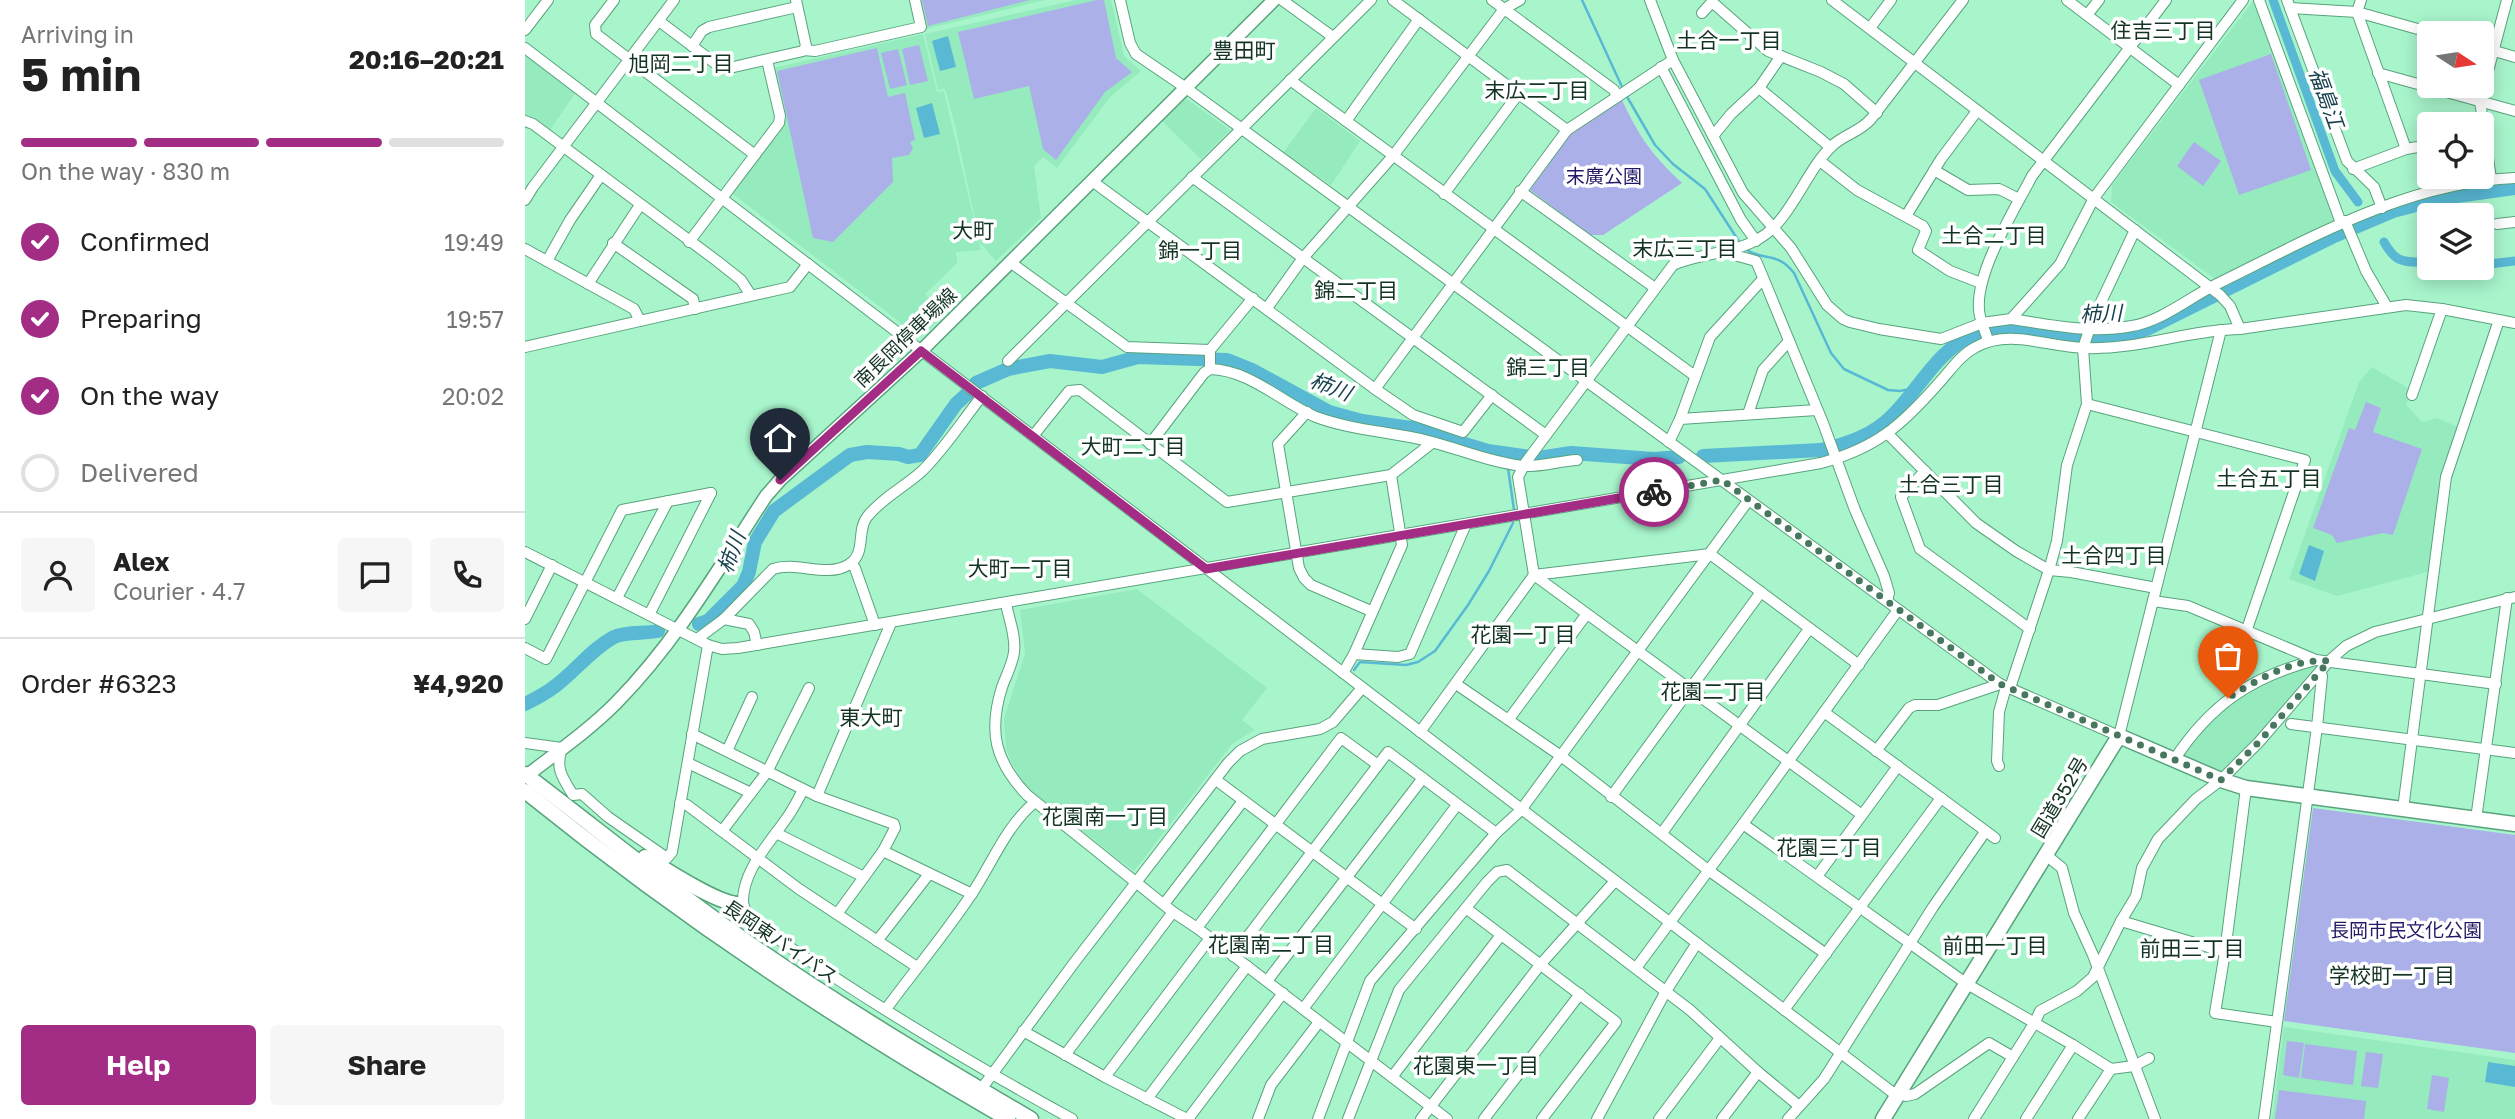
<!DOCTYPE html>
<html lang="en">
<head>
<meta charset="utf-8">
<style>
	:root { --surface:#fff; --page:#f6f6f6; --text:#222; --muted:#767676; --line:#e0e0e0; --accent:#a32c84 }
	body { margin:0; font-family:"Golos Text","Noto Sans JP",sans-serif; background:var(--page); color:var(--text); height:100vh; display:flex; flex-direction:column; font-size:26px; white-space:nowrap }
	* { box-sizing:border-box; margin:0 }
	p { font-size:23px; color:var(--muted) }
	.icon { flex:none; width:38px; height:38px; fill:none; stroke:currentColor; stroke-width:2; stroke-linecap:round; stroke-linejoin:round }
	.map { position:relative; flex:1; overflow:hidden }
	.drawer { display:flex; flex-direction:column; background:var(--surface); width:525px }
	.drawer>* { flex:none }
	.needle { width:46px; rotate:102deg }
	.fabs { position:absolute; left:1892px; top:21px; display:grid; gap:14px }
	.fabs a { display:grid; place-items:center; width:77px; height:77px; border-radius:7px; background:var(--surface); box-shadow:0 4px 18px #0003; font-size:35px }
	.pin { position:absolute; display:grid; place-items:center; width:60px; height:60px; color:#fff; margin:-72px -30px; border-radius:50% 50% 50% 0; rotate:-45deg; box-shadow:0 0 7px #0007 }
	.pin .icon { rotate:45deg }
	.courier { position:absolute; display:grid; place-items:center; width:70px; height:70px; margin:-35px; border:5px solid #a32c84; border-radius:50%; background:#fff; color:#222; box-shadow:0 2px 9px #0007 }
	.head em { font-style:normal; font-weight:700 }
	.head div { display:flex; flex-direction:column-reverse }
	.head { display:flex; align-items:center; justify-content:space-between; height:119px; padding:0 21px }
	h1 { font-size:46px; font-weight:700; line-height:52px }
	.bar { display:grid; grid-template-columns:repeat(4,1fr); gap:10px 7px; align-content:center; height:84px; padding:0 21px }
	.bar i { height:9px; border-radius:5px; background:var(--line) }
	.bar .selected { background:var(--accent) }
	.bar p { grid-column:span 4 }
	.line { display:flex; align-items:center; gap:18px; padding:0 21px; border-top:2px solid var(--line) }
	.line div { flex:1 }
	.round { display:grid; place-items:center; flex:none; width:74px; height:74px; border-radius:7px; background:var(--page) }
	ol { padding:0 21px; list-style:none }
	li { display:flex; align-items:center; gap:21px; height:77px }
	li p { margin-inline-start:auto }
	li .icon { padding:7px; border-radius:50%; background:var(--accent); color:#fff; stroke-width:4 }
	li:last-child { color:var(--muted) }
	li i { width:38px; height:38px; border:4px solid var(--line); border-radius:50% }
	.button { display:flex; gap:14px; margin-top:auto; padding:14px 21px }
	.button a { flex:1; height:80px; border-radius:7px; background:var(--accent); color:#fff; font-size:28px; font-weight:700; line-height:80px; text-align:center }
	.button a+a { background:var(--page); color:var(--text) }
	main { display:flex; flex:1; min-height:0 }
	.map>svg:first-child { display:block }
</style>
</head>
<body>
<main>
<section class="drawer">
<div class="head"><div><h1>5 min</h1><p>Arriving in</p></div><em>20:16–20:21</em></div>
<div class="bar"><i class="selected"></i><i class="selected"></i><i class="selected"></i><i></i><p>On the way · 830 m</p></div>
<ol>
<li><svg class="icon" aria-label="check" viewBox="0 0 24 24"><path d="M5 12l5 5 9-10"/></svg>Confirmed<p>19:49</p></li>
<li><svg class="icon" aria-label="check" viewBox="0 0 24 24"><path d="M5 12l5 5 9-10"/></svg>Preparing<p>19:57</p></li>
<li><svg class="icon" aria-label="check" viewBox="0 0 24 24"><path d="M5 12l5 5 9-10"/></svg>On the way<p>20:02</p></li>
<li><i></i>Delivered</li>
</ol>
<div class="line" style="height:126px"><a class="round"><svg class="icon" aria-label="person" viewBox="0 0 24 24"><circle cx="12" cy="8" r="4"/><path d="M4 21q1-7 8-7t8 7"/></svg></a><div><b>Alex</b><p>Courier · 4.7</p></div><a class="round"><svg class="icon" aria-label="chat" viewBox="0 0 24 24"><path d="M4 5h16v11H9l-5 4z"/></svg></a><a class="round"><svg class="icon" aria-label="phone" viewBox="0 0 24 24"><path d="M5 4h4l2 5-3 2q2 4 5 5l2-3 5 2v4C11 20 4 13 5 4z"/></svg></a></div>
<div class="line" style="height:91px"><div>Order #6323</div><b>¥4,920</b></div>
<div class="button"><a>Help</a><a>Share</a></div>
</section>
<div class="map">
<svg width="1990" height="1119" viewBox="0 0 1990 1119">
	<rect width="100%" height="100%" fill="#a8f5cc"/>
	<g fill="#95eabe">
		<path d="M394 0H520L401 29Z"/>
		<path d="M551 0H586L599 56 616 71 585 97 532 168 518 157 509 166 516 218 471 261 455 243 430 125 420 89 413 90 400 34Z"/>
		<path d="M1729 0 1813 226 1694 282 1586 202 1587 185Z"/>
		<path d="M398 34 412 92 419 91 456 250 431 252 432 263 400 294 419 313 400 334 389 333 208 194V190L260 121 248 68Z"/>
		<path d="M0 55 51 92 23 133 0 118Z"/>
		<path d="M659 97 705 130 676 159 636 120Z"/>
		<path d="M791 108 835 141 806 185 758 153Z"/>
		<path d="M1847 367 1886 390 1881 405 1896 421 1899 422 1911 418 1934 427 1915 479 1906 571 1812 596 1764 579 1834 382Z"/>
		<path d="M612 589 742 688 717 720 730 730 707 744 609 871 501 787 485 760 481 748 479 719 500 653 495 610Z"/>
		<path d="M1788 666 1791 668 1701 772 1693 773 1655 757 1684 721 1705 702 1744 679Z"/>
		<path d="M1759 1027 1990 1060V1119H1747Z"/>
	</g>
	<g fill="#abb0e9">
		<path d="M397 0H505L403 26Z"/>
		<path d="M572 0H579L591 58 607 72 580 92 531 160 518 149 504 86 449 99 433 32Z"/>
		<path d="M394 45 403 81 385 85 377 49Z"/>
		<path d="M352 48 363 97 380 93 390 140 385 142 388 148 384 155 367 158 368 182 308 242 288 238 252 71Z"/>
		<path d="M373 49 382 85 365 89 356 53Z"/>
		<path d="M1746 54 1786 170 1714 195 1674 80Z"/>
		<path d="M1097 100C1114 137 1128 156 1157 183L1078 235H1065L1005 190 1045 134Z"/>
		<path d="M1669 142 1696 161 1678 186 1652 166Z"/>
		<path d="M1841 402 1856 408 1848 432 1897 449 1868 535 1858 533 1812 543 1807 535 1788 528 1824 428 1830 430Z"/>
		<path d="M1788 808 1990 835V1053L1759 1021Z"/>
		<path d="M1762 1041 1779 1043 1774 1078 1758 1075Z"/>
		<path d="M1780 1044 1832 1051 1828 1085 1776 1078Z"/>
		<path d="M1841 1052 1858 1054 1853 1088 1836 1086Z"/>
		<path d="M1907 1075 1924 1078 1919 1112 1902 1109Z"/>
		<path d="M1754 1090 1841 1101 1839 1119H1750Z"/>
	</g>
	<g fill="#59b9d5">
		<path d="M423 36 431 67 415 71 407 41Z"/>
		<path d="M407 103 415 134 399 138 391 108Z"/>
		<path d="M1784 545 1799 551 1790 581 1774 574Z"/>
		<path d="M1963 1062 1990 1066V1087L1960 1082Z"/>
	</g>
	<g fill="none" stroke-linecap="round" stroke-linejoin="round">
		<g stroke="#59b9d5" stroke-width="2.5">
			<path d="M1057 0 1098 89"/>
			<path d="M1101 95 1130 145 1148 164 1180 189 1215 243"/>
			<path d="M1219 248C1237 262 1251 250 1269 273L1306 353 1319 369 1363 390 1375 391 1390 388"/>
			<path d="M984 458V455"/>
			<path d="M983 468 989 510"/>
			<path d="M829 670 835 662 881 665 893 662 910 651 943 605 964 571 988 523"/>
		</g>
		<g stroke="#59b9d5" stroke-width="9">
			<path d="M1748 0 1810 171 1833 202"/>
			<path d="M1859 242C1872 265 1879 261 1904 263"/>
			<path d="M1956 265 1990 261"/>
		</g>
		<g stroke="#59b9d5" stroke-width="14">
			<path d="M451 383 483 369 525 361 577 367 613 357 702 360 727 370 804 412 837 421 886 428 963 451 1013 458 1046 453 1129 459 1154 457"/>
			<path d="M1178 456 1295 450C1320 445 1347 436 1366 417 1394 390 1411 351 1448 335 1488 318 1529 338 1570 338 1588 338 1605 335 1622 329L1809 236 1868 211 1918 198 1990 188"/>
			<path d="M174 624 183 621 218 586 224 572 230 542 249 511 325 455 342 452 374 454 383 457 395 455 431 404 442 394"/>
			<path d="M0 704C10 699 20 694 29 687 50 672 65 650 89 637 102 631 119 634 133 631"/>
		</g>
		<defs>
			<g id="minor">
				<path d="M89 0 70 25 71 34 230 155"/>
				<path d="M595 0 605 43 611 54 661 88 1475 684 1594 736 1696 330"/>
				<path d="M757 0 808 37"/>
				<path d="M868 0 1042 130"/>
				<path d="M967 0 1089 90 1092 97"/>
				<path d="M1125 0 1148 60 1218 193 1266 248 1302 305 1318 319 1325 322 1354 329 1416 339 1457 323 1486 319 1513 289 1535 264 1569 198 1718 0"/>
				<path d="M1307 0 1695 295 1705 306 1715 329"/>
				<path d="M1542 0 1654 85"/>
				<path d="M1734 0 1816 223"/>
				<path d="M1762 0 1822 161 1849 187 1857 208"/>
				<path d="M1836 0 1832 12 1881 149"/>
				<path d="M1765 8 1832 12 1907 33"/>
				<path d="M1177 13 1187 2 1243 51 1296 72 1319 84 1352 113"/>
				<path d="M1562 15 1574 0"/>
				<path d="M134 21 195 67 200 69 278 51 281 46 271 0"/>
				<path d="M1345 28 1366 0"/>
				<path d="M0 30 23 0"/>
				<path d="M167 46 177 31 184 27 272 7"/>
				<path d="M1956 47 1990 57"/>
				<path d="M0 48 1367 1092 1381 1096 1390 1094 1464 1043 1488 1057"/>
				<path d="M279 50 290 51 396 27 390 0"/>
				<path d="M1136 67 1216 220 1231 241"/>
				<path d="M1853 73 1990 111"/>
				<path d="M765 80 1170 376"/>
				<path d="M1234 88 1305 147"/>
				<path d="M0 121 8 124 192 261 216 280 225 294"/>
				<path d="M821 121 894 19"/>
				<path d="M1188 136 1206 114 1234 88 1256 56"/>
				<path d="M1295 161 1332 190 1398 226 1401 231 1393 250 1425 271 1456 283"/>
				<path d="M1828 169 1881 149 1904 145"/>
				<path d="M1409 170 1443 190 1474 189 1494 199"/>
				<path d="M667 177 1021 435"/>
				<path d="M1966 179 1955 101 1982 0"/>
				<path d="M567 181 850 389 1042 130 1148 60"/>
				<path d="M995 191 1130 288"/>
				<path d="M919 194 994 93"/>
				<path d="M0 200 8 187 149 0"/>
				<path d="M1381 216 1416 159 1452 111"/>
				<path d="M1820 221 1841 271 1862 307"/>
				<path d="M1972 224 1990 222"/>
				<path d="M164 242 254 123 255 116 242 60"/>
				<path d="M88 243 168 299 170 309"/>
				<path d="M0 249 109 309 115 321"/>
				<path d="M1205 249 1213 256 1231 261 1237 275 1298 423 1330 510 1359 576 1364 593 1362 601"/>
				<path d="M22 261 45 220 76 175"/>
				<path d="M485 262 602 347 685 350"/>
				<path d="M63 284 115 205"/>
				<path d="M742 308 778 258 868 156 979 9 995 0"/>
				<path d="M1486 319C1527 325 1565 334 1607 326 1637 321 1665 297 1692 284 1786 238 1883 182 1990 178"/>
				<path d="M1463 341C1461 331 1454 320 1454 309 1451 271 1489 211 1507 176L1641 0"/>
				<path d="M0 347 265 287 283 264"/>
				<path d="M483 361 846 0"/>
				<path d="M685 369C725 370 756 402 791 417 824 429 856 431 890 438 926 445 961 462 998 466 1016 467 1034 461 1052 460"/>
				<path d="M850 389 888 415 938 432 967 395"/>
				<path d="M1887 395 1917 309"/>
				<path d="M1562 404 1780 460 1722 629"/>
				<path d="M782 412 753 444 774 568 779 578 786 585 846 611"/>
				<path d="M1223 414 1238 370 1264 341"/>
				<path d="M1155 419 1292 410"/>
				<path d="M1363 434 1451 523 1491 551 1524 570 1546 572 1631 588"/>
				<path d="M508 436 544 391 555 390 702 502 866 475 907 443"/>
				<path d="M1144 442 1155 419 1185 337 1238 279"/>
				<path d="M625 444 679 373 685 369V350L728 298"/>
				<path d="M1400 471 1376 497 1395 549 1505 629"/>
				<path d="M0 552 183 645 197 649 213 648 1296 463C1351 448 1376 426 1413 384 1425 371 1435 355 1451 347 1485 328 1525 348 1561 348 1613 350 1663 330 1715 329L1881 305 1917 309 1990 323"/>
				<path d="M326 563 330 568 350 625"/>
				<path d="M92 598 143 501"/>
				<path d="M1628 601 1663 606 1791 660 1971 684"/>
				<path d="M481 604C484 619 491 636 489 652 488 663 481 676 477 687 463 732 470 761 502 795L648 912 672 928 922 1119"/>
				<path d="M124 615 186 493"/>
				<path d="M0 619 27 565"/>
				<path d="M199 619 224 624 229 632 232 645"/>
				<path d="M172 639 199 619 248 569C272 561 301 578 323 565 342 554 331 531 342 517 356 499 379 487 396 472 419 450 437 421 457 396"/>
				<path d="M0 648 21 659 97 510 186 493"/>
				<path d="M829 654 873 657 885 654 941 524"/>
				<path d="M818 673 829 654 877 545 866 475"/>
				<path d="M931 684 1036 756 1183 870 1301 954"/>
				<path d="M1485 688 1524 570 1532 541 1542 465 1562 404 1558 348 1568 319 1610 230"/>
				<path d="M984 719 1061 615"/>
				<path d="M1766 724 1990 753"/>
				<path d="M895 732 1009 575 1185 554 1334 665"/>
				<path d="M167 734 292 796 369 824 370 828 358 851 312 914"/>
				<path d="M0 743 37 748C30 768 37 777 48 795L57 794 83 817 142 858 147 852 183 645"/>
				<path d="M202 751 227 697"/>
				<path d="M1351 751 1384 708 1390 705H1413L1475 684"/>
				<path d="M1649 760C1685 705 1727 676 1791 660"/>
				<path d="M163 763 226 793"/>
				<path d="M1474 766 1472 761 1474 712 1481 687"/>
				<path d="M691 780 891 929"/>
				<path d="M1721 788 1700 952 1690 1013 1752 1022"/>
				<path d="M292 796 366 623"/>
				<path d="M1086 797 1236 592"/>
				<path d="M1416 798 1470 838"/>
				<path d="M155 803 162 805 274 889 392 967"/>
				<path d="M1878 809 1921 477 1974 320"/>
				<path d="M1337 815 1009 575 993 477 1001 462 1148 265C1175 253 1209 254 1235 238 1266 220 1281 170 1307 146 1318 135 1335 132 1346 119L1438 0"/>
				<path d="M1951 819 1982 598"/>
				<path d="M1218 824 1442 984 1548 1045 1586 1069 1609 1066 1624 1058"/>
				<path d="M197 831 242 772 284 688"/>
				<path d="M251 833 339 877"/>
				<path d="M1137 833 1284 629"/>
				<path d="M358 851 447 894"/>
				<path d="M1521 855 1537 868 1549 913 1568 955 1630 1119"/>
				<path d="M1293 875 1373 766"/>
				<path d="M218 903C217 871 244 844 261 819 268 810 273 799 278 790"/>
				<path d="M215 904 218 903 222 916 229 922C330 995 438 1059 547 1119"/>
				<path d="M639 904 718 801"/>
				<path d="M942 909 1091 1022 1017 1119"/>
				<path d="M1596 921 1700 952"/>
				<path d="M672 928 816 738 853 765 863 752 971 833"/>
				<path d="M352 941 404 874"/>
				<path d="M708 956 853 765"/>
				<path d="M1111 968 1218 824 1373 610"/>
				<path d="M742 981 898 778"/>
				<path d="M361 1009C389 971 420 934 446 895 467 864 480 827 510 802"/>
				<path d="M778 1009 932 805"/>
				<path d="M1259 1010 1416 798 1299 712"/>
				<path d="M498 1031 580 1077 662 1119"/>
				<path d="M540 1055 648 912"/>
				<path d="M580 1077 685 938"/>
				<path d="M867 1077 976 935"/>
				<path d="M460 1084 549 963 703 763 715 751 737 739 795 729 808 722 837 688"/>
				<path d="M622 1099 722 966"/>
				<path d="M663 1119 758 993"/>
				<path d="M733 1119 746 1085 794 1022"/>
				<path d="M793 1119 845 981 971 833 996 810 1223 501"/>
				<path d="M823 1119 874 990 962 882 972 872 982 870 1165 1010 1233 1072 1273 1105"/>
				<path d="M896 1119 1015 965 1090 881"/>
				<path d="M959 1119 1055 994"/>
				<path d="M1072 1119 1141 991 1172 943"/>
				<path d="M1134 1119 1195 1038"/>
				<path d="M1197 1119 1233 1072"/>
				<path d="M1263 1119 1299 1079 1408 907 1460 832"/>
				<path d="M1449 1119 1510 1022 1515 1011 1552 991 1568 977 1596 921 1611 896 1617 868 1633 839 1671 799 1696 780 1734 742 1804 661 1821 646 1850 632 1990 597"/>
				<path d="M1501 1119 1548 1045"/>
				<path d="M1553 1119 1586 1069"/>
				<path d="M1739 1119 1792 727 1797 676 1795 672"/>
			</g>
			<path id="major" d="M0 777C31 753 63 731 91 703 151 642 194 568 241 496L255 480 396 351 749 0"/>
			<g id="highway">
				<path d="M0 774C74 830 145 889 221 941 313 1005 409 1062 506 1119"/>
				<path d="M0 791C152 914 313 1022 483 1119"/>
				<path d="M120 857C140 869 194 905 215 904"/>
				<path d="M1358 1119 1594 736 1696 780 1721 788 1990 824"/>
			</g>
		</defs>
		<use href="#minor" stroke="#58a37d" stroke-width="12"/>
		<use href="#major" stroke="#58a37d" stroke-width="15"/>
		<use href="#highway" stroke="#58a37d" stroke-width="17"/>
		<use href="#minor" stroke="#fff" stroke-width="10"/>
		<use href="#major" stroke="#fff" stroke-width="12"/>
		<use href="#highway" stroke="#fff" stroke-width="14"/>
	</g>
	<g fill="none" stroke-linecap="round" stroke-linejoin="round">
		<path stroke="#47775e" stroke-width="7" stroke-dasharray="0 12.6" d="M1129 492 1197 480 1475 684 1696 780 1734 742 1804 661C1768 658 1732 680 1703 698"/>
		<path stroke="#a32c84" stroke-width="9" d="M255 480 396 351 681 569 1129 492"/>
	</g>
	<g text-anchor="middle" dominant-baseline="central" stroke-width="7" stroke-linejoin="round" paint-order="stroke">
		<g font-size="19" fill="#221866" stroke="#fff">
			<text x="1079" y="175">末廣公園</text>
			<text x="1881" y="929">長岡市民文化公園</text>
		</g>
		<g font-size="19" fill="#133323" stroke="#fff">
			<text transform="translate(380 337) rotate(-44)">南長岡停車場線</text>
			<text transform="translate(1534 797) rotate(-59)">国道352号</text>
			<text transform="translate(256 941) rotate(34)">長岡東バイパス</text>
		</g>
		<g font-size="21" fill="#133323" stroke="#fff">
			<text x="1638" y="30">住吉三丁目</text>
			<text x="1204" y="40">土合一丁目</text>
			<text x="719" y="50">豊田町</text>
			<text x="156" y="63">旭岡二丁目</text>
			<text x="1012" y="90">末広二丁目</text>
			<text x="448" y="230">大町</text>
			<text x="1469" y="235">土合二丁目</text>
			<text x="1160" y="248">末広三丁目</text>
			<text x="675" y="250">錦一丁目</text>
			<text x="831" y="290">錦二丁目</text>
			<text x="1023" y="367">錦三丁目</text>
			<text x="608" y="446">大町二丁目</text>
			<text x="1744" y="478">土合五丁目</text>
			<text x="1426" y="484">土合三丁目</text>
			<text x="1589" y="555">土合四丁目</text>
			<text x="495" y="568">大町一丁目</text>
			<text x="998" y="634">花園一丁目</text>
			<text x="1188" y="691">花園二丁目</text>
			<text x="346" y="717">東大町</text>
			<text x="580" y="816">花園南一丁目</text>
			<text x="1304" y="847">花園三丁目</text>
			<text x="746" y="944">花園南二丁目</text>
			<text x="1470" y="945">前田一丁目</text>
			<text x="1667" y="948">前田三丁目</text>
			<text x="1867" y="975">学校町一丁目</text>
			<text x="951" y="1065">花園東一丁目</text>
		</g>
		<g font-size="21" font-style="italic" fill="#16414d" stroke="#fff">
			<text transform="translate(1802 98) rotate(70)">福島江</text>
			<text transform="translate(1576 313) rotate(-2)">柿川</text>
			<text transform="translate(806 386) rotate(21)">柿川</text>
			<text transform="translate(206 552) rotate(-70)">柿川</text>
		</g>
	</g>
</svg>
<div class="fabs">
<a><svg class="needle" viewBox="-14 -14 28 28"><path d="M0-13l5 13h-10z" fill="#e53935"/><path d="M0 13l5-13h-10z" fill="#767676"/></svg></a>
<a><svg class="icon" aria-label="locate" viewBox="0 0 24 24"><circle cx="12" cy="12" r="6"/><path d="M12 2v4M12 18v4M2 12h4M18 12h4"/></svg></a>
<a><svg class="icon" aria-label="layers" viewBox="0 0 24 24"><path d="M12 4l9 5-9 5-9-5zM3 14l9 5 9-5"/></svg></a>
</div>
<div class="pin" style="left:1703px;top:698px;background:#ea580c"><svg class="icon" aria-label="bag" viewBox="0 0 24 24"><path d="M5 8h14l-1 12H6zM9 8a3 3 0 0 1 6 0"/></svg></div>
<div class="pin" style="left:255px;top:480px;background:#1f2937"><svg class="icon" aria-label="home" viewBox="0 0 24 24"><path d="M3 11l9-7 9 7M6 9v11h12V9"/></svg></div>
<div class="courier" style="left:1129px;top:492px"><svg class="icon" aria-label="bike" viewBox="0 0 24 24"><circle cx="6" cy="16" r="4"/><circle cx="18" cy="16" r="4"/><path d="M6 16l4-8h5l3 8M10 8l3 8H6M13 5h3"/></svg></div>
</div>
</main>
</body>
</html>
